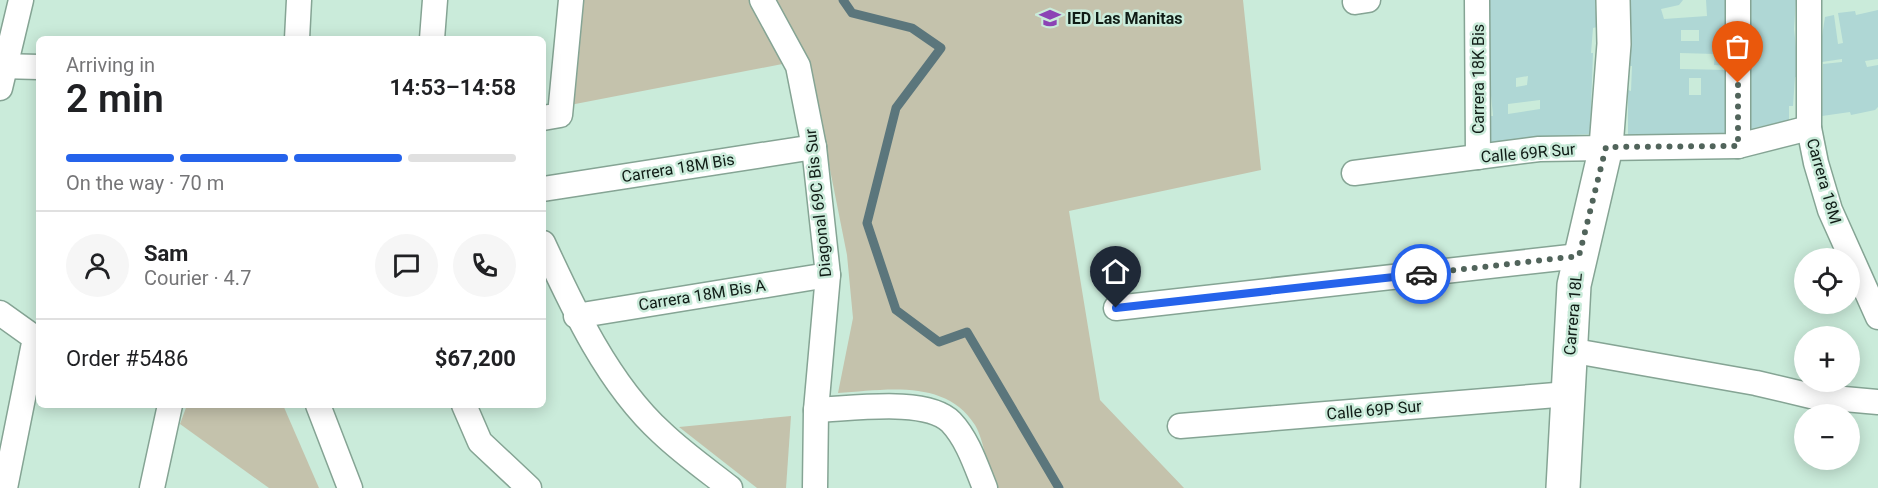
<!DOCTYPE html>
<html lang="en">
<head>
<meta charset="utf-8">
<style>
	:root { --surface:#fff; --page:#f6f6f6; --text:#202124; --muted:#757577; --line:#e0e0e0; --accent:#2563eb }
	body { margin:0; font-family:Roboto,sans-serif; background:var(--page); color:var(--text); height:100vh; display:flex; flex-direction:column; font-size:22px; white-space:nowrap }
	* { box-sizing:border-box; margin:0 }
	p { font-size:20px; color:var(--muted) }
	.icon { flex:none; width:33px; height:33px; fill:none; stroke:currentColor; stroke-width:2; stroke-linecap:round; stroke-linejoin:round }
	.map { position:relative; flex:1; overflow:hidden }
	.drawer { position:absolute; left:36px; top:36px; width:510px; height:372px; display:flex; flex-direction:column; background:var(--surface); border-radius:9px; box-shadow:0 3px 15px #0003 }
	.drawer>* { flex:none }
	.buttons { position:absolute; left:1794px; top:248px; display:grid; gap:12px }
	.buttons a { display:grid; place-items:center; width:66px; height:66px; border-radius:50%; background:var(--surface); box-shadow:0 3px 15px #0003; font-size:30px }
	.pin { position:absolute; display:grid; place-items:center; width:51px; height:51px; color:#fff; margin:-62px -26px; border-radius:50% 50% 50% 0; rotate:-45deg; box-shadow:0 0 6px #0007 }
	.pin .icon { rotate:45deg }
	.courier { position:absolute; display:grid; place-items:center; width:60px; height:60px; margin:-30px; border:4px solid #2563eb; border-radius:50%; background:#fff; color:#222; box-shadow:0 2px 8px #0007 }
	.headline em { font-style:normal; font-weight:600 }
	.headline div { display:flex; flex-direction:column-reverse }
	.headline { display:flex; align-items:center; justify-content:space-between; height:102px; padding:0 30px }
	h1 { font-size:39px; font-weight:600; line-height:45px }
	.bar { display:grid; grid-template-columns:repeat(4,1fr); gap:9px 6px; align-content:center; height:72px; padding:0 30px }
	.bar i { height:8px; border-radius:4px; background:var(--line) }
	.bar .active { background:var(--accent) }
	.bar p { grid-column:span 4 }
	.line { display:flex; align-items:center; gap:15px; padding:0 30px; border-top:2px solid var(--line) }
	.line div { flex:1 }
	.round { display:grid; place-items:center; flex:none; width:63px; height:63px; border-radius:32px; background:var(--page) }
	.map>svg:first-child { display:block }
</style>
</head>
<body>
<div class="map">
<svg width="1878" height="488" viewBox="0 0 1878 488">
	<rect width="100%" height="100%" fill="#caebda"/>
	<g fill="#c4c2ac">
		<path d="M581 0H1243L1261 170 1069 211 1100 400 1184 488H993C988 471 984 440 975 425 946 378 884 390 838 393L853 318 847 255 808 59 570 105Z"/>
		<path d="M187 405H283L319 488H269L180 424Z"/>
		<path d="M791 416 786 488H757L679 427Z"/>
	</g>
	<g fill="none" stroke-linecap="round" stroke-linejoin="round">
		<path stroke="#5b767c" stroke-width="9" d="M843 0 852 13 912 28 941 48 896 108 867 223 896 310 939 342 967 332 1059 488"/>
	</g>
	<g fill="#afd7d5" fill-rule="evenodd">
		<path d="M1485 0H1595L1597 27 1593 28 1591 53H1593L1590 134 1539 137 1489 147 1491 116H1493L1488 64 1490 65 1488 10ZM1528 76 1527 85 1516 87V78ZM1540 100V109L1508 114V104Z"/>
		<path d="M1631 0H1683L1679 5 1661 9 1664 19 1707 16 1706 0H1732L1731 66 1714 65 1715 54 1680 53V69L1731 70 1733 141 1628 140V90L1631 91 1632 66H1630L1628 37ZM1681 30H1699V41H1681ZM1689 78H1701V95H1689Z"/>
		<path d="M1744 0H1796L1794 29 1797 56H1799L1798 78 1795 77 1793 106H1789V120L1754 128 1755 138 1743 140Z"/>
		<path d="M1878 10V59L1865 61 1867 67 1878 65V107L1875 110 1851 115 1850 112 1822 116 1823 64 1842 62V59L1822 62 1820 49 1825 17 1834 15 1838 44 1843 43 1838 13 1855 11 1856 15Z"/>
	</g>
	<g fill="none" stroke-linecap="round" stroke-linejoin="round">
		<defs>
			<g id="street">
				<path d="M762 0 798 66 814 147 828 275 816 410 815 488"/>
				<path d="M1477 0 1478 157"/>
				<path d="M1738 0V146"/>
				<path d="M1809 0V128L1816 163 1830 210 1878 317"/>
				<path d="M1355 2 1368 0"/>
				<path d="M297 39 299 0"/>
				<path d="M432 39 435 0"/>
				<path d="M0 66 39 67"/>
				<path d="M0 88 21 0"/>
				<path d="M543 118 560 115 571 0"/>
				<path d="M1354 173 1539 149 1738 146 1809 128"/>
				<path d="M543 189 814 147"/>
				<path d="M543 243C573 308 608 384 662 433 683 453 707 470 730 488"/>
				<path d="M1116 308 1579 256"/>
				<path d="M0 313 35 338 5 488"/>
				<path d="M576 316 828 275"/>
				<path d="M1569 350 1756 383 1811 396 1878 402"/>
				<path d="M318 405 350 488"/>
				<path d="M464 405 480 442 529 488"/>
				<path d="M816 410C850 409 927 397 951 422 968 440 976 466 985 488"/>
				<path d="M1180 426 1568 394"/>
				<path d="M152 488 170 405"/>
			</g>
			<path id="secondary" d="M1563 488 1574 285 1606 147 1614 44 1613 0"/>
		</defs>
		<use href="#street" stroke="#85a494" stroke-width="27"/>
		<use href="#secondary" stroke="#85a494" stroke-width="36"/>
		<use href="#street" stroke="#fff" stroke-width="24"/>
		<use href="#secondary" stroke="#fff" stroke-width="33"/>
	</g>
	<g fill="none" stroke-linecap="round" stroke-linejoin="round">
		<path stroke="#51645b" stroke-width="6" stroke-dasharray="0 10.8" d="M1421 274 1579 256 1606 147 1738 146V83"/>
		<path stroke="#2563eb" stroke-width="8" d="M1116 308 1421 274"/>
	</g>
	<defs>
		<symbol id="school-bare" viewBox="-9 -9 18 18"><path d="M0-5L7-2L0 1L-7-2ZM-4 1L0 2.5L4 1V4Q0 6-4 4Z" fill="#8c43b5" stroke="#caebda" stroke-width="2.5" paint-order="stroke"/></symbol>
	</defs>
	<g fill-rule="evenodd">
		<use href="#school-bare" x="1035" y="3" width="30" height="30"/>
	</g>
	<g text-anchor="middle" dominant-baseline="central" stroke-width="5" stroke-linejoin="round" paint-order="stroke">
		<g font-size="16" font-weight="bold" fill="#101c16" stroke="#caebda" text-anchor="start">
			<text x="1067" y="18">IED Las Manitas</text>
		</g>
		<g font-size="16" fill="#101c16" stroke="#caebda">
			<text transform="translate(1478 79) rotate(-90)">Carrera 18K Bis</text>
			<text transform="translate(1528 153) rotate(-5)">Calle 69R Sur</text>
			<text transform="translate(678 168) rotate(-9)">Carrera 18M Bis</text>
			<text transform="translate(1824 181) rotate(74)">Carrera 18M</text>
			<text transform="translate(818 203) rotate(-96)">Diagonal 69C Bis Sur</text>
			<text transform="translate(702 295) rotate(-9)">Carrera 18M Bis A</text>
			<text transform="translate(1573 314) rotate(-85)">Carrera 18L</text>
			<text transform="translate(1374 410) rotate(-5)">Calle 69P Sur</text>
		</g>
	</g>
</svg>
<div class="buttons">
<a><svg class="icon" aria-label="locate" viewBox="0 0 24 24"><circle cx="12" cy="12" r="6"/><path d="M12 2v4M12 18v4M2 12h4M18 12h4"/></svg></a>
<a>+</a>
<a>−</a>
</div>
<div class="pin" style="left:1738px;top:83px;background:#ea580c"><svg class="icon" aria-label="bag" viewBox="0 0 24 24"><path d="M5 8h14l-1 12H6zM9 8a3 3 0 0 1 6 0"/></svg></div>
<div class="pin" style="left:1116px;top:308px;background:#1f2937"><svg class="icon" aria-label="home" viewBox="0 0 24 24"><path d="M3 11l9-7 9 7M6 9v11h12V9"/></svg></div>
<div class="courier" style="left:1421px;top:274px"><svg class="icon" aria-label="car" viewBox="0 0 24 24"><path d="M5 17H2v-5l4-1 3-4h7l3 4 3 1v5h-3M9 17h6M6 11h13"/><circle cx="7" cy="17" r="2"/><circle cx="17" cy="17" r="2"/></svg></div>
<section class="drawer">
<div class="headline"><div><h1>2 min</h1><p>Arriving in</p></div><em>14:53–14:58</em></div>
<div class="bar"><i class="active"></i><i class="active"></i><i class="active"></i><i></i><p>On the way · 70 m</p></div>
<div class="line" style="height:108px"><a class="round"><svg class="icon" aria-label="person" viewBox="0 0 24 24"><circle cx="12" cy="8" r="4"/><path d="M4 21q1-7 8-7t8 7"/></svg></a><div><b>Sam</b><p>Courier · 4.7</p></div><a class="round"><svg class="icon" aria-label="chat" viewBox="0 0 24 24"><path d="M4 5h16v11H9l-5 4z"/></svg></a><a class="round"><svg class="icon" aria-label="phone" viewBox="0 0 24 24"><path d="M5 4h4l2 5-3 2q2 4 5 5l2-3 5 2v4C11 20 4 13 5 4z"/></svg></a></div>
<div class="line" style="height:78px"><div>Order #5486</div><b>$67,200</b></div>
</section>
</div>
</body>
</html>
